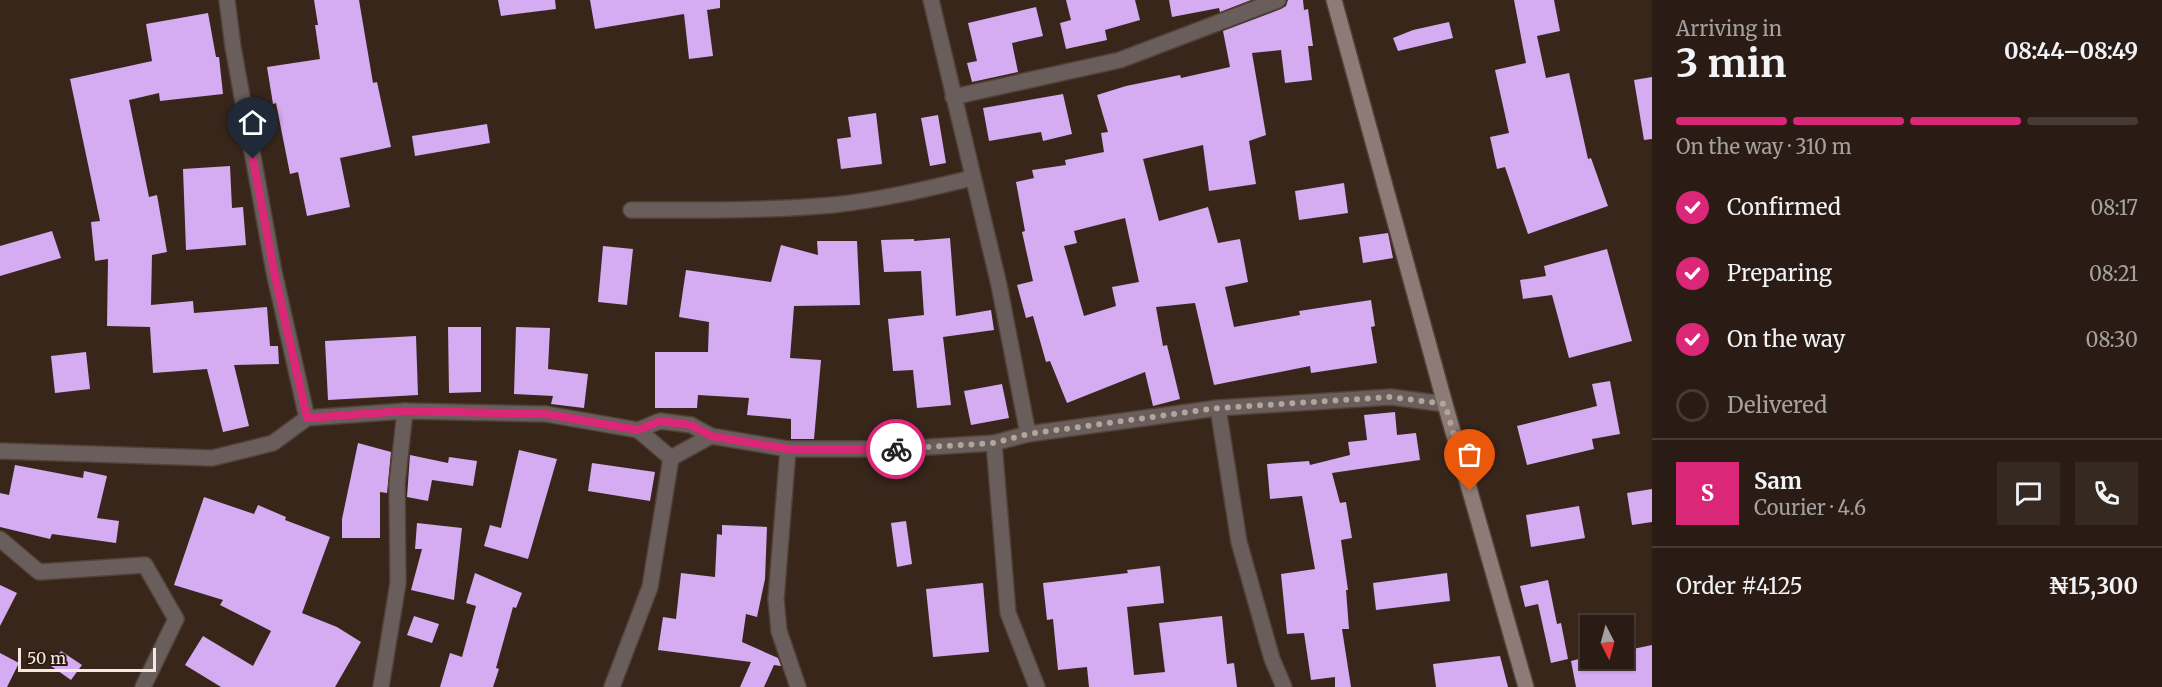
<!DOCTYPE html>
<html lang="en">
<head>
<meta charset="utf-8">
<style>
	:root { --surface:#2a1c14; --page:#362922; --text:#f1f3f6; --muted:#a5a1a0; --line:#463a34; --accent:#db2777 }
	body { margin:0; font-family:Merriweather,serif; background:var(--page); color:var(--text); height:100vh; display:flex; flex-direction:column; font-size:22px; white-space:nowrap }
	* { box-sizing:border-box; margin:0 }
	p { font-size:20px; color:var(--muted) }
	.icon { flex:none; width:33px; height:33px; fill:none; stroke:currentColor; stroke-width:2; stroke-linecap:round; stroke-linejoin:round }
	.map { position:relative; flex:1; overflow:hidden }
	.panel { display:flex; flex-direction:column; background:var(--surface); width:510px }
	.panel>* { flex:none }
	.needle { width:39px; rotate:174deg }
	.tools { position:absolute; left:1580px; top:615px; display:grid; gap:12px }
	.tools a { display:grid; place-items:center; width:54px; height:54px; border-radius:0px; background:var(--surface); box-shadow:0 2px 4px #0004,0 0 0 2px var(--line); font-size:30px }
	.scale { position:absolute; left:18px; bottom:15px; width:138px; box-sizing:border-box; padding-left:6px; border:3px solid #f5e8e1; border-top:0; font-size:16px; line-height:21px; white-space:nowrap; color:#f5e8e1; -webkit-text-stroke:4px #2d1c12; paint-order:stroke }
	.pin { position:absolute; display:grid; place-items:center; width:51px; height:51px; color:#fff; margin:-62px -26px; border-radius:50% 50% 50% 0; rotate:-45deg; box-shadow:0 0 6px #0007 }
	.pin .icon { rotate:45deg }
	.courier { position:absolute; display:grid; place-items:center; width:60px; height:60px; margin:-30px; border:4px solid #db2777; border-radius:50%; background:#fff; color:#222; box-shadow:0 2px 8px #0007 }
	.summary em { font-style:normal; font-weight:700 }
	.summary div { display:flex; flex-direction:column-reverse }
	.summary { display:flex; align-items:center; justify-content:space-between; height:102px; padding:0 24px }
	h1 { font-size:39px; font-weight:700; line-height:45px }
	.bar { display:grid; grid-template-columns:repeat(4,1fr); gap:9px 6px; align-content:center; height:72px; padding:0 24px }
	.bar i { height:8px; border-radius:4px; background:var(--line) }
	.bar .on { background:var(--accent) }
	.bar p { grid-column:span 4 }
	.line { display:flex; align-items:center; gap:15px; padding:0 24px; border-top:2px solid var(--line) }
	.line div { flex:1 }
	.round { display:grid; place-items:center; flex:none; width:63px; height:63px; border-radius:0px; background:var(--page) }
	ol { padding:0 24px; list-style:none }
	li { display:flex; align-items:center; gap:18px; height:66px }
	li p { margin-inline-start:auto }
	li .icon { padding:6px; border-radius:50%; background:var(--accent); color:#fff; stroke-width:4 }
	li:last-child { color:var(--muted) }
	li i { width:33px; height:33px; border:3px solid var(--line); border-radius:50% }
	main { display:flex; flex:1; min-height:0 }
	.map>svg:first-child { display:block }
</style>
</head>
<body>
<main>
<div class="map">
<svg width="1652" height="687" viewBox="0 0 1652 687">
	<rect width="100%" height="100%" fill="#38261b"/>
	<g fill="#d5abf1" fill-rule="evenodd">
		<path d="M314 0H359L373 83 377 82 391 147 340 158 350 207 307 216 298 172 290 174 276 103 273 104 267 67 320 59 315 25H318Z"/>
		<path d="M498 0H555L556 9 501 16Z"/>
		<path d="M590 0H720V8L707 10 713 56 689 59 684 14 595 29Z"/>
		<path d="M1066 0H1135L1140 20 1105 30 1107 40 1066 49 1060 23 1071 20Z"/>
		<path d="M1169 0H1251L1220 12 1219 8 1172 17Z"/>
		<path d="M1288 0H1303L1304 10 1308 9 1313 46H1308L1312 80 1285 83 1281 50 1252 53 1266 135 1249 141 1256 184 1209 191 1203 145 1143 159 1159 221 1208 207 1218 243 1240 239 1248 282 1225 287 1234 327 1300 315 1299 311 1371 300 1375 326 1371 327 1377 363 1311 373 1310 366 1214 385 1195 303 1156 307 1163 346 1167 345 1180 399 1153 406 1145 372 1067 403 1050 361 1046 362 1033 316 1026 318 1017 285 1033 281 1022 232 1025 231 1016 182 1034 178 1032 170 1066 165 1065 160 1104 152 1101 133 1108 132 1097 95 1126 86 1180 75 1181 78 1230 67 1223 31 1281 9 1286 6ZM1125 218 1139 282 1112 287 1116 306 1084 316 1064 246 1077 243 1074 231Z"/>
		<path d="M1514 0H1554L1560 31 1537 36 1546 78 1569 73 1588 159 1591 158 1608 206 1528 234 1505 167 1497 169 1490 137 1509 133 1495 70 1526 63Z"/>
		<path d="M1036 7 1043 36 1012 43 1018 72 972 82 967 63 977 61 968 23Z"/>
		<path d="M208 13 216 57H219L223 94 160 101 159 93 129 100 149 197 157 195 167 252 152 255 151 305 193 301 194 313 267 307 270 346H278L279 364 234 365 249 426 223 432 207 369 153 373 150 327 107 326 108 259 95 261 91 222 100 221 70 79 152 61 146 24Z"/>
		<path d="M1449 22 1453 38 1398 51 1393 38 1413 30Z"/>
		<path d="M1652 77V139L1644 140 1634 80Z"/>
		<path d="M1063 94 1072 134 1043 141 1041 132 989 141 983 108Z"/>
		<path d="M876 113 882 164 841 169 837 139 851 137 848 117Z"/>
		<path d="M938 115 946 163 930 166 921 118Z"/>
		<path d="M487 124 490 143 415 156 412 136Z"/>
		<path d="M230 166 232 208 243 207 246 245 186 250 183 169Z"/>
		<path d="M1344 183 1348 213 1299 220 1295 191Z"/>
		<path d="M52 231 61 258 0 276V246Z"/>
		<path d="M1388 233 1393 258 1363 263 1359 237Z"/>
		<path d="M950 238 956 316 991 310 994 330 943 337 951 405 917 408 913 370 893 371 888 319 924 315 921 271 884 272 881 240 914 239V241Z"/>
		<path d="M817 241H857L860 305 794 306 790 358 821 360 814 439H791V419L747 415 749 398 698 395 697 408H655V352H708L709 322 679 317 686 270 771 282 781 245 818 255Z"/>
		<path d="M603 246 633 249 627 305 598 302Z"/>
		<path d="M1607 249 1632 341 1569 358 1552 295 1523 299 1520 280 1546 276 1544 266Z"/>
		<path d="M448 327H481V392L449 393Z"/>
		<path d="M516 327 550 328 548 369 588 374 584 408 551 404 553 396 514 394Z"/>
		<path d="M416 336 418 395 328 400 325 341Z"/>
		<path d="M86 352 90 389 55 393 51 356Z"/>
		<path d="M1610 381 1620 434 1592 439 1594 449 1527 465 1517 426 1597 406 1592 384Z"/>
		<path d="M1002 384 1009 418 971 425 964 391Z"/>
		<path d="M1395 412 1397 435 1416 433 1420 460 1332 473 1340 503 1346 502 1352 538 1341 540 1348 590H1346L1349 629H1342L1351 687H1335V677L1311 680 1304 633 1287 634 1281 574 1315 569 1302 496 1270 499 1267 464 1309 461 1310 465 1350 455 1348 442 1367 440 1364 415Z"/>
		<path d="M358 443 391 452 387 493 380 492V538H342V519Z"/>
		<path d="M519 450 557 459 528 559 484 546 490 525 501 528Z"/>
		<path d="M410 455 448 463 449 457 477 461 473 486 432 480 428 501 407 497Z"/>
		<path d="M592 463 655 472 650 501 588 491Z"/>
		<path d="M15 465 83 478 84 471 107 476 97 518 119 521 116 543 52 534 50 539 0 527V493L9 495Z"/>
		<path d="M1652 489V522L1632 525 1627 493Z"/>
		<path d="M204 497 254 514 258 505 286 517 285 520 330 537 302 613 337 627 361 642 335 687H221L185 665 203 636 253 666 271 631 220 605 223 600 174 585Z"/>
		<path d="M1579 506 1585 538 1531 547 1526 515Z"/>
		<path d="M906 521 912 564 897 567 891 523Z"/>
		<path d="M417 523 462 528 454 600 411 590 422 549H415Z"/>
		<path d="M722 525 767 527 765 579 757 617 746 614 742 642 778 658 781 666 774 665 764 687H740L751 662 658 650 663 617 676 619 681 573 715 577 717 534 722 535Z"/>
		<path d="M1160 566 1164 603 1127 607 1134 675 1165 672 1159 623 1222 616 1227 664 1234 663 1237 687H1089L1087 667 1058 670 1053 619 1047 620 1043 583 1128 573 1127 570Z"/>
		<path d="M475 573 522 593 516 608 513 607 496 668 499 669 493 687H440L450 653 462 657 476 606 466 603Z"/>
		<path d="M1447 573 1450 601 1376 610 1373 583Z"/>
		<path d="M1548 580 1557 624 1561 623 1568 659 1551 663 1538 604 1525 607 1520 586Z"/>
		<path d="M983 583 989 652 933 657 926 589Z"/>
		<path d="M0 585 17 593 0 626Z"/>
		<path d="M414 616 439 624 432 643 407 635Z"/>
		<path d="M1652 645V687H1576L1571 661 1583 658H1623V651Z"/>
		<path d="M61 651 82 665 71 680 51 666Z"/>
		<path d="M0 653 19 663 7 687H0Z"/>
		<path d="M1500 656 1508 687H1436L1433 664Z"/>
	</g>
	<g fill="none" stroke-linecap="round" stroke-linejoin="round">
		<defs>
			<g id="street">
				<path d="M227 0 233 47 274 272 307 418"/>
				<path d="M931 0 999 285 1028 434"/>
				<path d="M953 97 1120 60 1278 0"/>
				<path d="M631 210C699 210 765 211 833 205 880 200 927 189 972 178"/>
				<path d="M1218 408 1239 542 1272 659 1284 687"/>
				<path d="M638 430 671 458 711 436"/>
				<path d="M994 443 1008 613 1037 687"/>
				<path d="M788 449 776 599 779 631 798 687"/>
				<path d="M0 451 212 458 273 443 307 418 405 411 546 414 638 430 660 421 691 425 711 436 788 449H897L994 443 1028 434 1218 408 1391 397 1445 404"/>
				<path d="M0 539 39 572 145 565 176 619 143 687"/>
				<path d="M381 687 398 583 397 484 405 411"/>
				<path d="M612 687 650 587 671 458"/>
			</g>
			<path id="secondary" d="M1334 0 1445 404 1526 687"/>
		</defs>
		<use href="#street" stroke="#524137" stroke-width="18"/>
		<use href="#secondary" stroke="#524137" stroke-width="18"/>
		<use href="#street" stroke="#695e5b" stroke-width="15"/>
		<use href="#secondary" stroke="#8c7b77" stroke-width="15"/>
	</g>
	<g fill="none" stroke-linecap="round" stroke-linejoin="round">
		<path stroke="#b3a49c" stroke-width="6" stroke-dasharray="0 10.8" d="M896 449 994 443 1028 434 1218 408 1391 397 1445 404 1470 491"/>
		<path stroke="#db2777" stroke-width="8" d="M253 159 274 272 307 418 405 411 546 414 638 430 660 421 691 425 711 436 788 449H896"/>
	</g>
</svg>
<div class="tools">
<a><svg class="needle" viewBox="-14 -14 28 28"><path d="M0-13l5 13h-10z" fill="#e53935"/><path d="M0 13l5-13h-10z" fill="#a5a1a0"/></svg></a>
</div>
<div class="scale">50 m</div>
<div class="pin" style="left:1470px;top:491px;background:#ea580c"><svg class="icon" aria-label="bag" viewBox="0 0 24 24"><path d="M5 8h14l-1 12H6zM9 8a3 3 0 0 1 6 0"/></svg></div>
<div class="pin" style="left:253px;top:159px;background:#1f2937"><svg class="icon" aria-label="home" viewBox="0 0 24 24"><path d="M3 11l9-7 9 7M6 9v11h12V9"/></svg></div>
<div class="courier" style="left:896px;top:449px"><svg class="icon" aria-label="bike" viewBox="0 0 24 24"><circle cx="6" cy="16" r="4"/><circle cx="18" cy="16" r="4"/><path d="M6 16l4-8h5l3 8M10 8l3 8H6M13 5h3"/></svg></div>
</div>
<section class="panel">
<div class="summary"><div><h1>3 min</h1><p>Arriving in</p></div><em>08:44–08:49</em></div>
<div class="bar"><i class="on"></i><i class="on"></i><i class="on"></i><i></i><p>On the way · 310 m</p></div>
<ol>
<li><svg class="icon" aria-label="check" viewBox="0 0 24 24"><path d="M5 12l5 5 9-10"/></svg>Confirmed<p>08:17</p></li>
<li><svg class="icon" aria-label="check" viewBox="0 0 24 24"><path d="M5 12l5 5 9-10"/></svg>Preparing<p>08:21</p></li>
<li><svg class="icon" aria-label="check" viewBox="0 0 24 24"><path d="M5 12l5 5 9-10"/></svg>On the way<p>08:30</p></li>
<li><i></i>Delivered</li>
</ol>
<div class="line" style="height:108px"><b class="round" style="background:var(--accent);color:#fff">S</b><div><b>Sam</b><p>Courier · 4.6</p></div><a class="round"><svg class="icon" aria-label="chat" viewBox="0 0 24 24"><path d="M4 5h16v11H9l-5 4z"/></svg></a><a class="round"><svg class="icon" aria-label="phone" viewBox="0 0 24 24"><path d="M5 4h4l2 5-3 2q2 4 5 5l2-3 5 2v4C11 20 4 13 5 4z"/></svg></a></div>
<div class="line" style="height:78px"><div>Order #4125</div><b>₦15,300</b></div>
</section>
</main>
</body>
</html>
